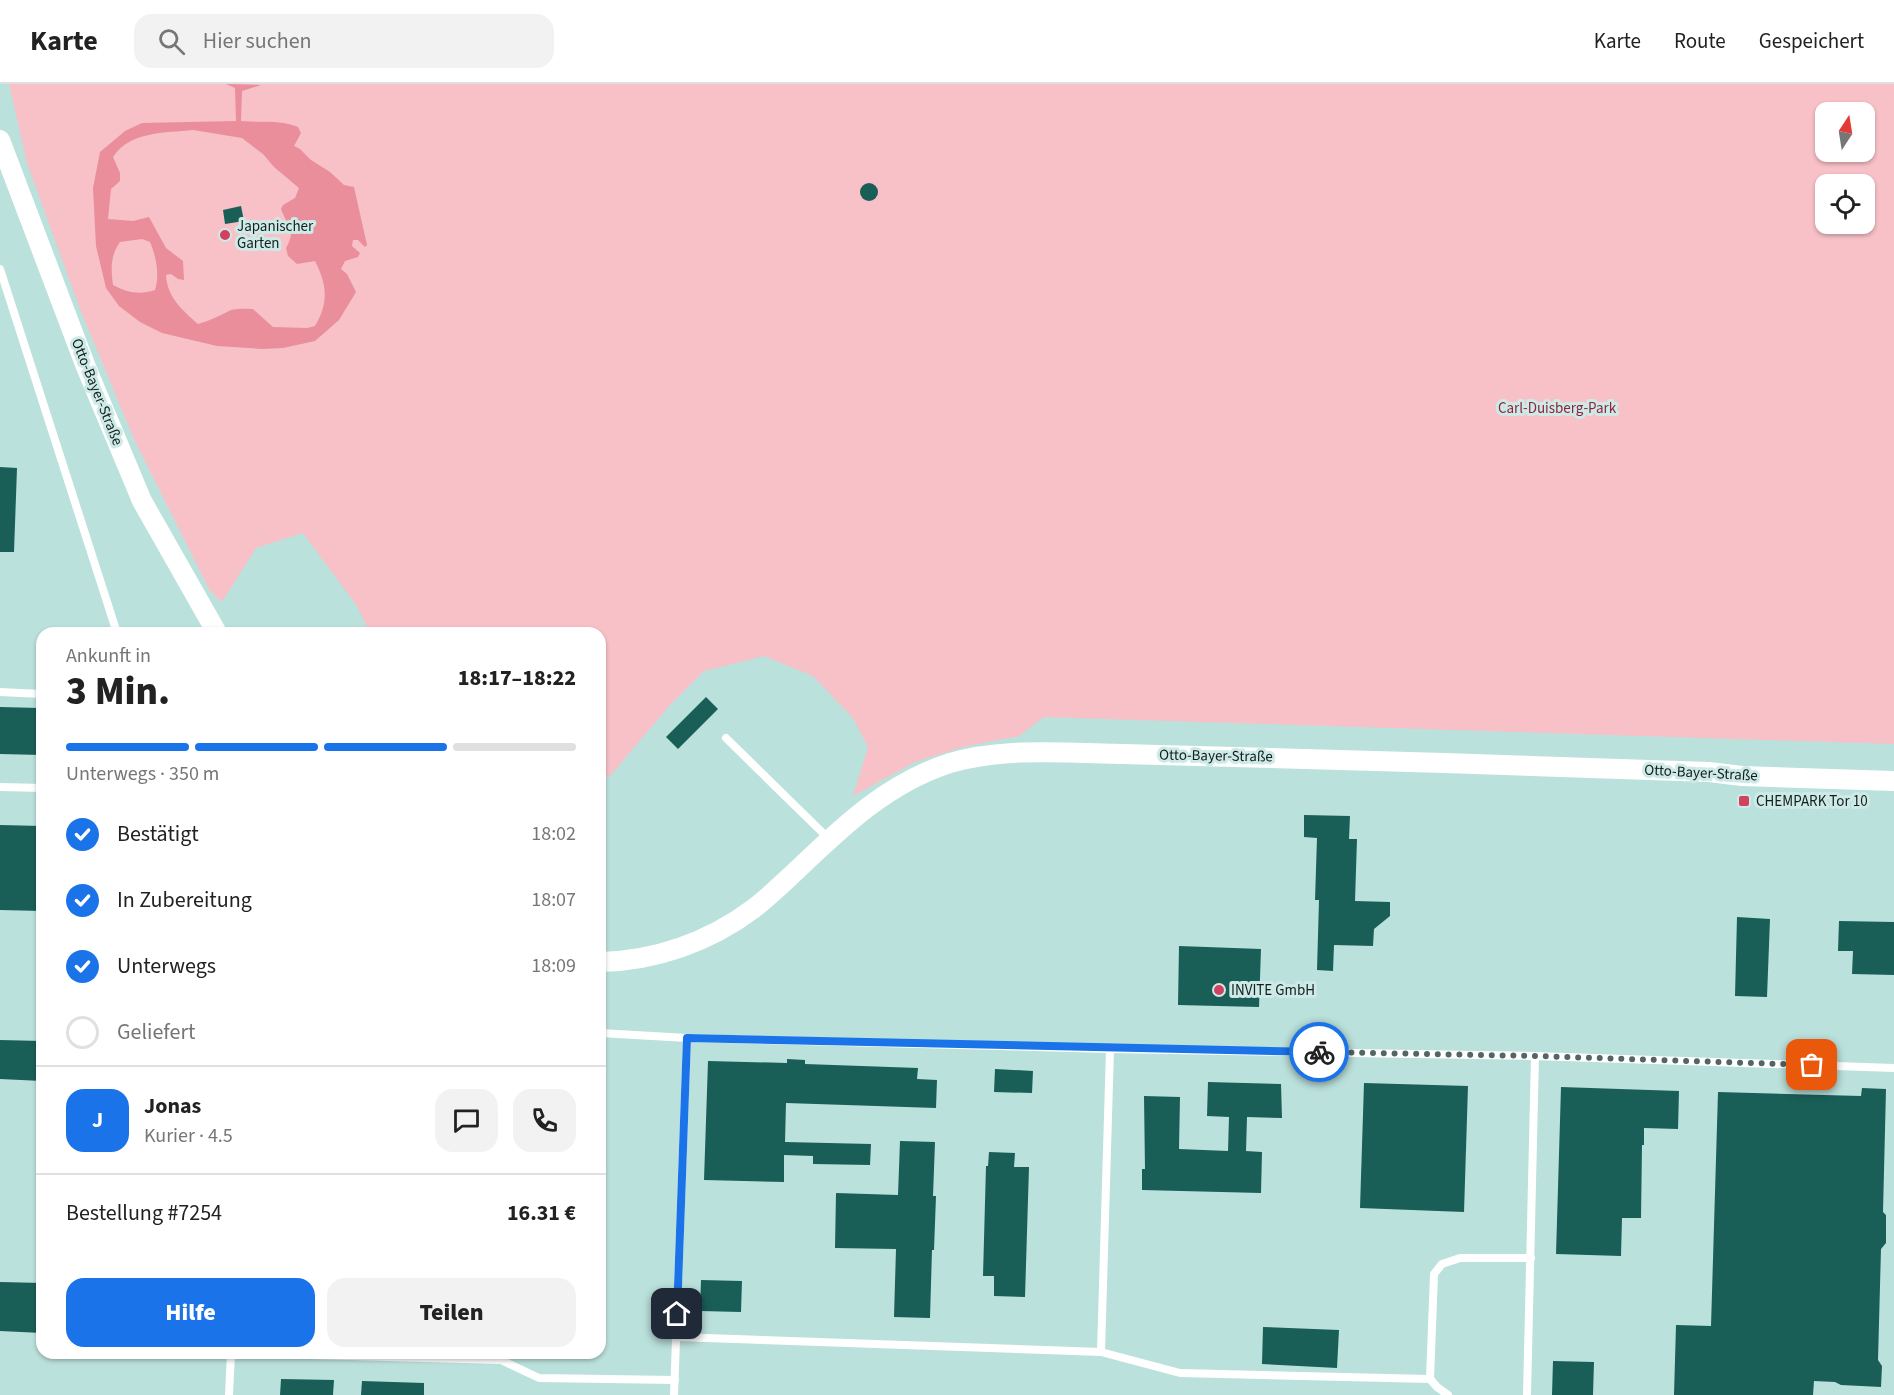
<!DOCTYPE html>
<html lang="de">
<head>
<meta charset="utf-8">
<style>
	:root { --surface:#fff; --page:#f2f2f2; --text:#222; --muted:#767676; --line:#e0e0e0; --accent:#1a73e8 }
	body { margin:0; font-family:"Source Sans 3",sans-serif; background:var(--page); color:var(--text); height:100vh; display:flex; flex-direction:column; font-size:22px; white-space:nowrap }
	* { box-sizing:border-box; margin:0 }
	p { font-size:20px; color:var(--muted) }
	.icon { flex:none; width:33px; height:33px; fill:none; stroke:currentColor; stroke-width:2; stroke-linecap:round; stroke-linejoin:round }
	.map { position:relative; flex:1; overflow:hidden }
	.panel { position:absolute; left:36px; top:543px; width:570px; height:732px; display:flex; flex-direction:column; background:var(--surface); border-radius:18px; box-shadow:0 2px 4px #0004 }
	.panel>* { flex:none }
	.needle { width:39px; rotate:12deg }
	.tools { position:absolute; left:1815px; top:18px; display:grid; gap:12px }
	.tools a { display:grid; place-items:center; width:60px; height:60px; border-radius:12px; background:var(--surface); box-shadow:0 2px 4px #0004; font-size:30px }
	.pin { position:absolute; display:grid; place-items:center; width:51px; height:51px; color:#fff; margin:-26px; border-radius:12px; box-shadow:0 3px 9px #0006 }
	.courier { position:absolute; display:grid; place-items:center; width:60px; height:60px; margin:-30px; border:4px solid #1a73e8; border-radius:50%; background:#fff; color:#222; box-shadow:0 2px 8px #0007 }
	.overview em { font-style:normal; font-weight:800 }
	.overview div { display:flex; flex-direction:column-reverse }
	.overview { display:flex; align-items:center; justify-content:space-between; height:102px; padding:0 30px }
	h1 { font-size:39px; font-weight:800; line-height:45px }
	.bar { display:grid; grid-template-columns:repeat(4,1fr); gap:9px 6px; align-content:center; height:72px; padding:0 30px }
	.bar i { height:8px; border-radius:4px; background:var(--line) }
	.bar .selected { background:var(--accent) }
	.bar p { grid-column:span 4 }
	.line { display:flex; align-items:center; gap:15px; padding:0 30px; border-top:2px solid var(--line) }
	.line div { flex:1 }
	.round { display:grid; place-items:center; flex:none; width:63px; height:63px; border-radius:18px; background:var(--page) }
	ol { padding:0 30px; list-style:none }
	li { display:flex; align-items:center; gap:18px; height:66px }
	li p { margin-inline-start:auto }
	li .icon { padding:6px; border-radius:50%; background:var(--accent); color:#fff; stroke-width:4 }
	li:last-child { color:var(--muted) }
	li i { width:33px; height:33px; border:3px solid var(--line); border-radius:50% }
	.action { display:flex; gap:12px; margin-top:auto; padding:12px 30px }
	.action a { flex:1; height:69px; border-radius:18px; background:var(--accent); color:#fff; font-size:24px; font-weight:800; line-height:69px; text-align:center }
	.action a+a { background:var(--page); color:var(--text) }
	header { display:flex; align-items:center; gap:36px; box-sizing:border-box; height:84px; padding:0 30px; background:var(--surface); border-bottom:2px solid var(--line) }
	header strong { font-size:28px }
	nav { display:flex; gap:33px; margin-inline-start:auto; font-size:21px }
	.search { width:420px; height:54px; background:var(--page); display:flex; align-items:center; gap:15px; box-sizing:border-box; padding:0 21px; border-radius:18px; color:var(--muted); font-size:22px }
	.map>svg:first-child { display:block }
</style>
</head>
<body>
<header>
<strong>Karte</strong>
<div class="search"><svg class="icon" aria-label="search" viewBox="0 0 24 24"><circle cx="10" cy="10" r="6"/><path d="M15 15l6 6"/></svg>Hier suchen</div>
<nav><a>Karte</a><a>Route</a><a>Gespeichert</a></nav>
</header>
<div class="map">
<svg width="1894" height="1311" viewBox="0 0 1894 1311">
	<rect width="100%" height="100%" fill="#cdeae7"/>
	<path fill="#bbe1dc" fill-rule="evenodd" d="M0 0H1894V1311H0ZM1826 28H1864V68H1826ZM1826 100H1864V140H1826ZM42 549H600V1269H42Z"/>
	<path fill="#f7c1c7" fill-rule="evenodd" d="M9 0H1894V660L1044 633 1019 652 963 663 915 678 853 712 868 663 853 634 813 592 764 572 704 587 670 621 610 692 600 693V549H370L357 522 303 449 256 464 222 518 210 507 134 355 80 225 27 79ZM1826 28H1864V68H1826ZM1826 100H1864V140H1826Z"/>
	<path fill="#e98e9a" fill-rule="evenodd" d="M226 0 261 1 242 7 241 37C264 39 277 35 298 43L301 49 294 62 300 65 311 76 330 88 344 101 354 103 367 161 365 163 358 156H353L352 162 360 169 358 173 345 177 341 185 347 190 356 208 339 236 315 257 283 264 262 265 217 262 162 249 140 238 119 222 106 204 96 162 93 104 100 68 125 47 142 39 236 37 235 4ZM193 46 242 54 263 70 274 83 299 104 295 114 283 121 281 125C287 142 297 145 286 164L288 172 297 180 315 177C327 201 329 218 315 242L307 244 273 243 253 225C246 225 235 224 229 227 219 232 209 237 198 240 182 226 167 213 166 191L171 190 178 195 184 196 183 177 166 164 149 133 133 137 108 135 111 105 120 97V89L113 73C130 47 165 49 193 46ZM142 155 150 158C156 172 160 191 155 206 140 211 127 209 113 201 111 185 110 172 120 158Z"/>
	<g fill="#1a5e58">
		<circle cx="869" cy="108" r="9"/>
		<path d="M241 122 244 137 225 140 223 126Z"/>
		<path d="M0 383 17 384 14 468H0Z"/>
		<path d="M706 613 718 625 678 665 666 653Z"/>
		<path d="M0 623 40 624 42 671 0 670Z"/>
		<path d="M1304 731 1350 732 1349 755H1357L1355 817 1390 818V832L1374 845 1373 862 1334 861 1333 887 1317 886 1319 816H1315L1317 754 1304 753Z"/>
		<path d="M0 741 42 742V827L0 826Z"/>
		<path d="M1737 833 1770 835 1767 913 1735 912Z"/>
		<path d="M1839 837 1894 838V891L1852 890 1853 867H1838Z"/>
		<path d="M1179 862 1261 865 1259 923 1178 921Z"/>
		<path d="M0 956 42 957V997L0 995Z"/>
		<path d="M787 975 805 976V980L918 984 917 995 937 996 936 1024 786 1019 785 1058 871 1060 870 1081 813 1080V1072L784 1071V1098L704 1096 708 977 787 979Z"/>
		<path d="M995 985 1033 987 1032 1009 994 1008Z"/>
		<path d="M1208 998 1281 1000 1282 1034 1247 1033 1246 1067 1262 1068 1261 1109 1142 1106V1085H1145L1144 1012 1180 1013 1179 1065 1228 1067 1229 1033 1207 1032Z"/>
		<path d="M1364 999 1468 1002 1464 1128 1360 1124Z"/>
		<path d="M1561 1003 1679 1007 1678 1045 1644 1044V1061H1642L1641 1134H1622L1621 1172 1556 1170Z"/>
		<path d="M1862 1004 1886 1005 1883 1128 1886 1131V1159L1881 1165 1878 1276 1882 1282 1881 1303 1841 1301 1835 1298 1814 1297 1813 1311H1674L1676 1241 1711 1242 1718 1008 1861 1012Z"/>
		<path d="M900 1057 935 1058 933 1112H936L934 1166H932L930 1234 894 1233 896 1165 835 1164 836 1109 898 1111Z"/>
		<path d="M989 1068 1015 1069 1014 1083H1029L1025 1213 994 1212V1192H983L986 1082H988Z"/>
		<path d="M701 1196 742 1197 741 1228 700 1227Z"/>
		<path d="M0 1198 42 1199V1249L0 1247Z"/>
		<path d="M1263 1243 1339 1246 1337 1284 1262 1280Z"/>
		<path d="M1553 1277 1594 1278 1593 1311H1552Z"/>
		<path d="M281 1295 334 1296 333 1311H280Z"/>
		<path d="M362 1297 424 1299V1311H361Z"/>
	</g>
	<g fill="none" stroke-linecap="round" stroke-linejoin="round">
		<g stroke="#fff" stroke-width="8">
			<path d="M0 185 117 549"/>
			<path d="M0 608 42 610"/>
			<path d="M726 654 828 754"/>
			<path d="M0 703 42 704"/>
			<path d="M600 949 687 954 1110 965 1535 972"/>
			<path d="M676 1253 1101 1268 1180 1289 1430 1295"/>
			<path d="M1101 1268 1110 965"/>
			<path d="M234 1269 501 1276 539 1294 675 1296"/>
			<path d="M229 1311 231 1269"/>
			<path d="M674 1311 687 954"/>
			<path d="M1448 1311 1437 1303 1430 1295 1434 1190 1442 1180 1460 1174H1531"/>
			<path d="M1527 1311 1535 972 1894 984"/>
		</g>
		<g stroke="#fff" stroke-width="20">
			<path d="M0 56 86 283 142 417 217 549"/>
			<path d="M600 878C655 877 709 858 753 825 769 813 783 799 797 786 844 741 888 699 950 679 994 666 1040 668 1085 669 1122 670 1160 671 1197 672 1368 676 1538 682 1709 688L1742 692 1894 697"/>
		</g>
	</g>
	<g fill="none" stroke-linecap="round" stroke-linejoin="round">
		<path stroke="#546564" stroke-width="6" stroke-dasharray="0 10.8" d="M1319 968 1535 972 1812 981"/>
		<path stroke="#1a73e8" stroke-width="8" d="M677 1230 687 954 1319 968"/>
	</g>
	<g fill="#d14261" stroke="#cdeae7" stroke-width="2">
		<circle cx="225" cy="151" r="6"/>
		<rect x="1738" y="711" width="12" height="12" rx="3"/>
		<circle cx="1219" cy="906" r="6"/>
	</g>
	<g text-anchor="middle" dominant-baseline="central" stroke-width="6" stroke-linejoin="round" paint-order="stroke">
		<g font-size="15" fill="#131e1d" stroke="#cdeae7" text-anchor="start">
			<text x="237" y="142">Japanischer<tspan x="237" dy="17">Garten</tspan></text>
			<text x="1756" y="717">CHEMPARK Tor 10</text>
			<text x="1231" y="906">INVITE GmbH</text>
		</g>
		<g font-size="15" fill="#131e1d" stroke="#cdeae7">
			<text transform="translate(97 308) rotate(68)">Otto-Bayer-Straße</text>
			<text transform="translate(1216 672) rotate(1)">Otto-Bayer-Straße</text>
			<text transform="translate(1701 689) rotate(3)">Otto-Bayer-Straße</text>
		</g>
		<g font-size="15" fill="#8d233c" stroke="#cdeae7">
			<text x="1557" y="324">Carl-Duisberg-Park</text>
		</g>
	</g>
</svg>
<div class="tools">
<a><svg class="needle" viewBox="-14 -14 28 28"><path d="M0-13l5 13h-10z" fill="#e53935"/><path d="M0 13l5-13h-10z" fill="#767676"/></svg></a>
<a><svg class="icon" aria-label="locate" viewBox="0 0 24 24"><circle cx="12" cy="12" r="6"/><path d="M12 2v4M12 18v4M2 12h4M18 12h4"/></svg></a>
</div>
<div class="pin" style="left:1812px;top:981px;background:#ea580c"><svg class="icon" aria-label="bag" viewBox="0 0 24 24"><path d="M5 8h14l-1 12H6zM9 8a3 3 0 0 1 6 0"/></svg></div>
<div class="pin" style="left:677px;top:1230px;background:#1f2937"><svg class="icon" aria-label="home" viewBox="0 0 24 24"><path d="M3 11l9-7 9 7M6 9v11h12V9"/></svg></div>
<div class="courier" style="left:1319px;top:968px"><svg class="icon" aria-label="bike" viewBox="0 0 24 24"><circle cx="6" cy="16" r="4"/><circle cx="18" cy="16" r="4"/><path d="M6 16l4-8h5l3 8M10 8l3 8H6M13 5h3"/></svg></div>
<section class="panel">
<div class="overview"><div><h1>3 Min.</h1><p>Ankunft in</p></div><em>18:17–18:22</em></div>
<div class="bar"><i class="selected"></i><i class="selected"></i><i class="selected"></i><i></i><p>Unterwegs · 350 m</p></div>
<ol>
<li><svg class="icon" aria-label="check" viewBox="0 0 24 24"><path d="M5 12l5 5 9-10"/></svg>Bestätigt<p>18:02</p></li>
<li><svg class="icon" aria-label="check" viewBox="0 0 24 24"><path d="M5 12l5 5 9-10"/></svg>In Zubereitung<p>18:07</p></li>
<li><svg class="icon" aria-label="check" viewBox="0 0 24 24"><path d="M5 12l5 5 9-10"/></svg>Unterwegs<p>18:09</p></li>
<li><i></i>Geliefert</li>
</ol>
<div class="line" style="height:108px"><b class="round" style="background:var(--accent);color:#fff">J</b><div><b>Jonas</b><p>Kurier · 4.5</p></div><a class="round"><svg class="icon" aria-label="chat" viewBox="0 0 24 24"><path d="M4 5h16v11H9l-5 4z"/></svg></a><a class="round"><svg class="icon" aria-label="phone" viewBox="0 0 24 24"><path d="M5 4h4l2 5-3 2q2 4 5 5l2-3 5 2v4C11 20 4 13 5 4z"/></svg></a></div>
<div class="line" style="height:78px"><div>Bestellung #7254</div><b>16.31 €</b></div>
<div class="action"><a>Hilfe</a><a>Teilen</a></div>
</section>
</div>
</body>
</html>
